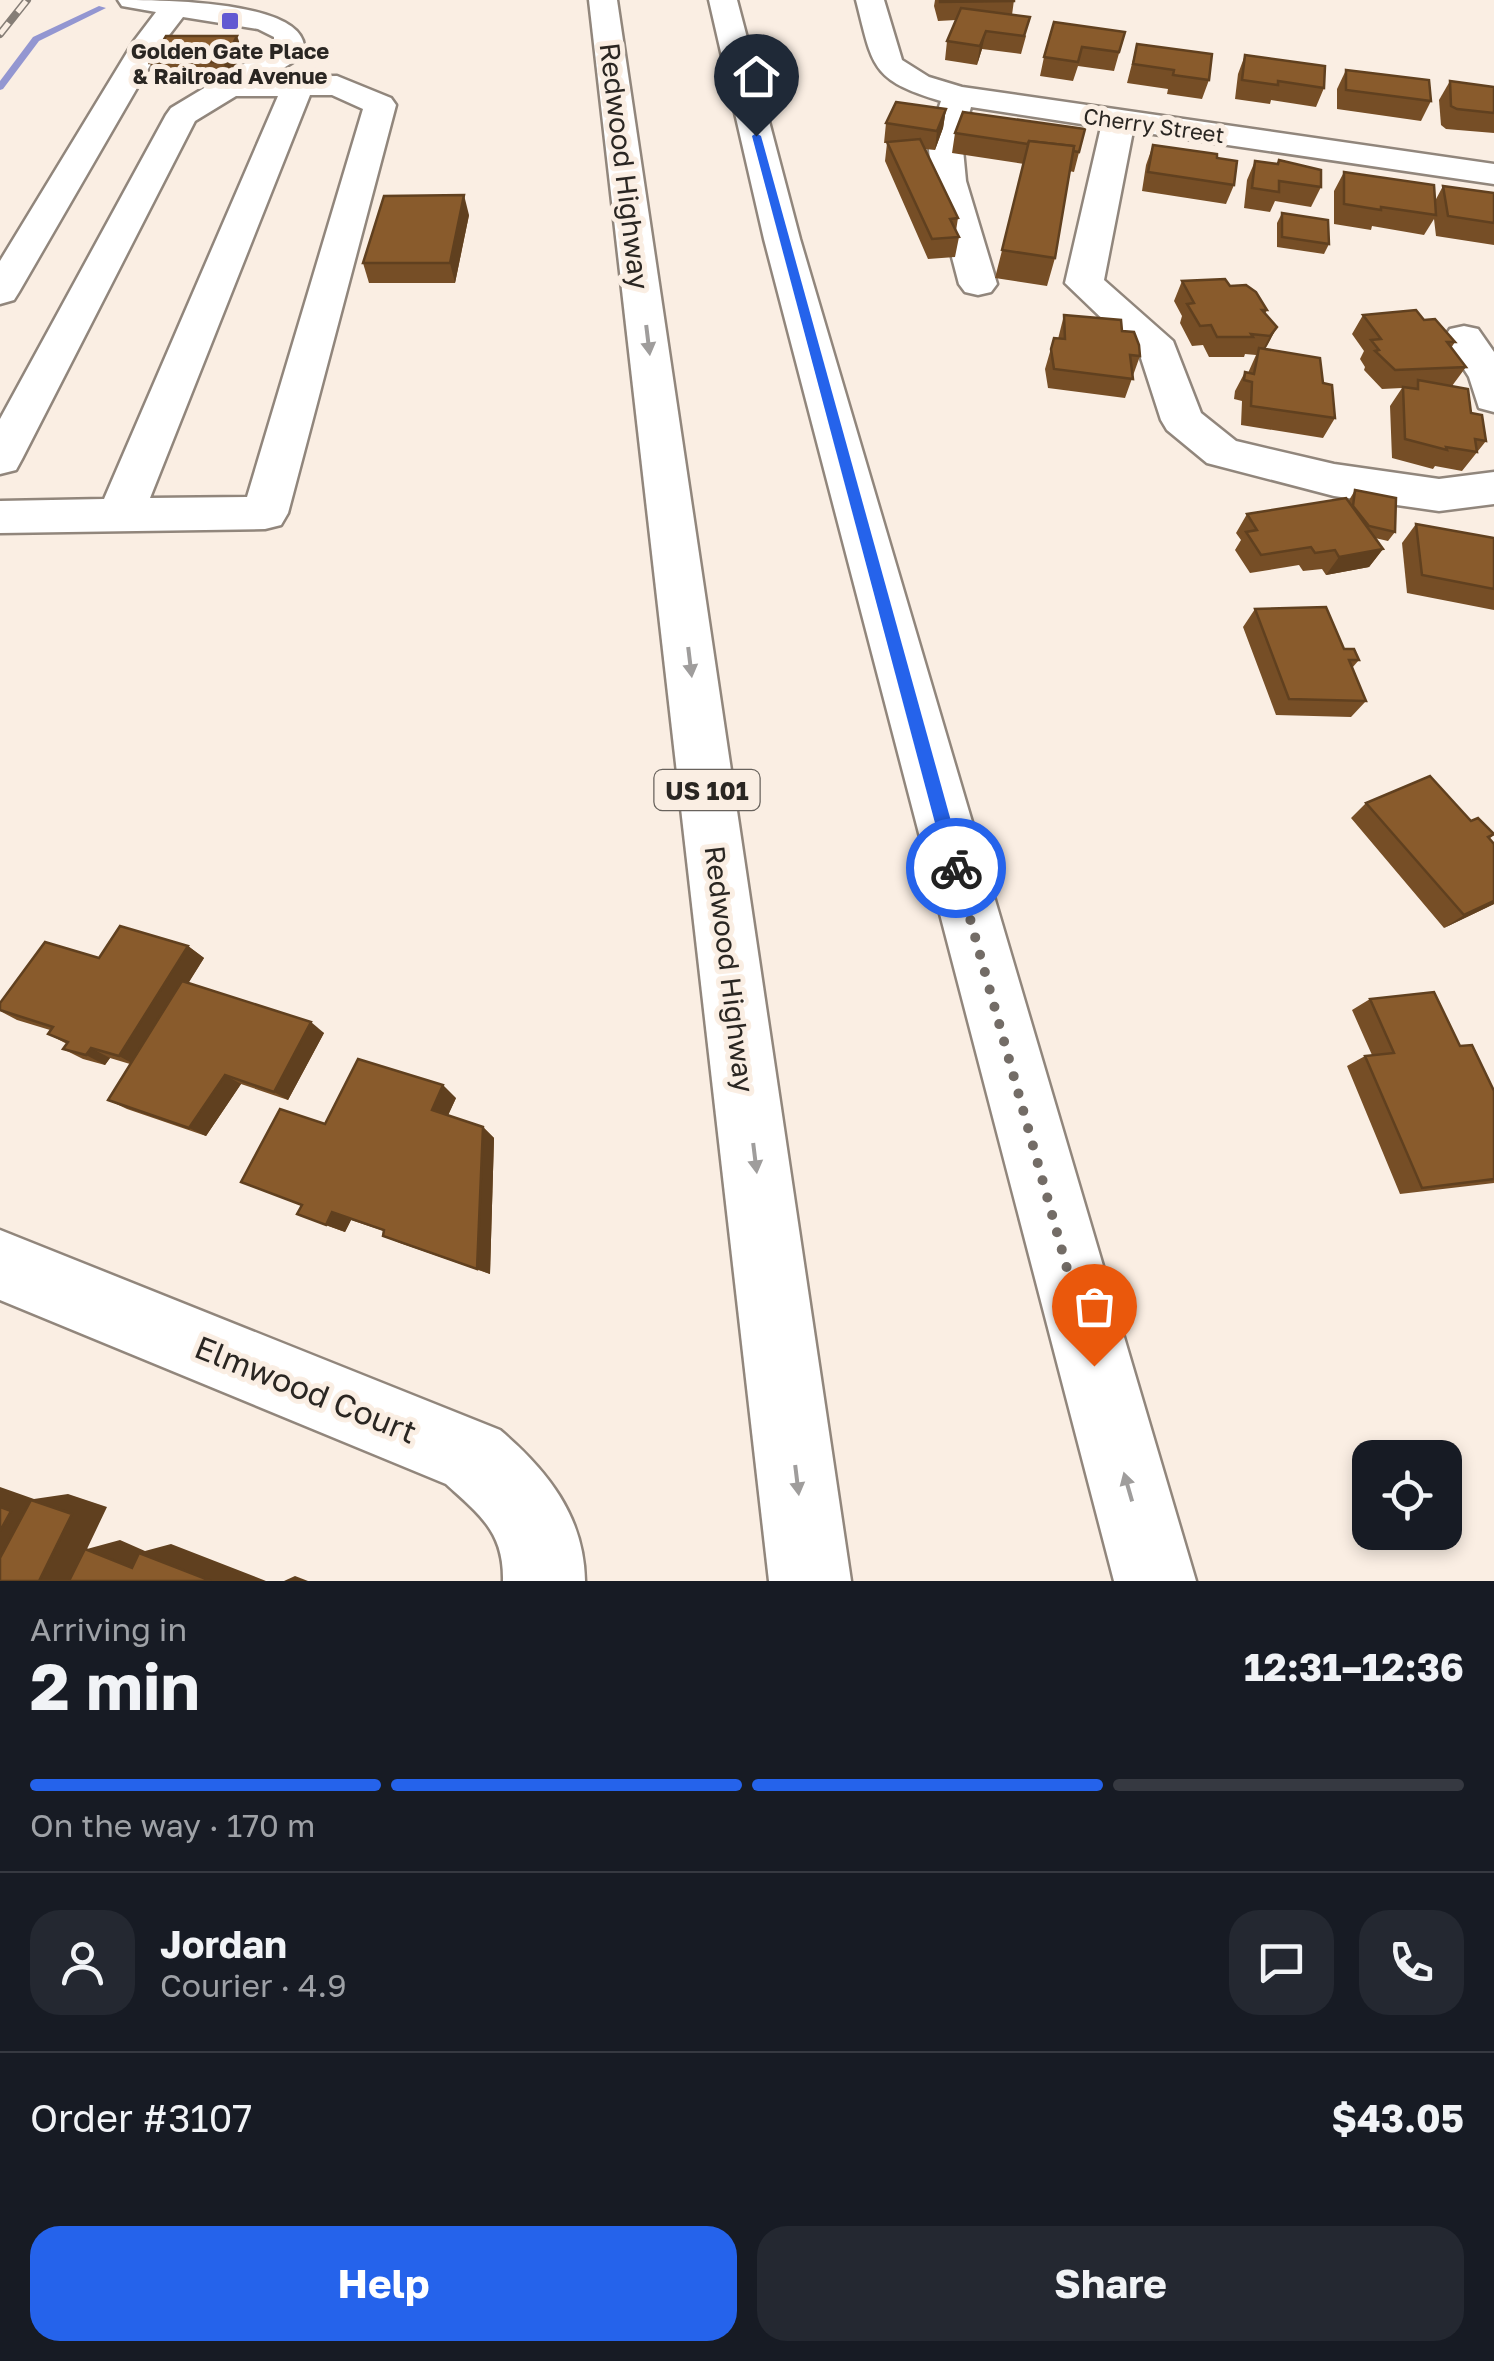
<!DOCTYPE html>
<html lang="en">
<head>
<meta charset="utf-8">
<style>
	:root { --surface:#171b24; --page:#242831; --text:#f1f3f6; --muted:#9ea1a6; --line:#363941; --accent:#2563eb }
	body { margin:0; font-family:"Golos Text",sans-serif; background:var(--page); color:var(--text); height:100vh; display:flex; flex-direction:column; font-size:38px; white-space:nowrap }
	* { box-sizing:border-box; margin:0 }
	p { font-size:32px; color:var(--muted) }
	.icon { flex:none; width:55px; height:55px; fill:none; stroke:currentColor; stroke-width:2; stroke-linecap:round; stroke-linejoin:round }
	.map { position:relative; height:1581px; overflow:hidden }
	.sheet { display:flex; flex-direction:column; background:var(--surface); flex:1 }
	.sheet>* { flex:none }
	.buttons { position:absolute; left:1352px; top:1440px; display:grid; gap:20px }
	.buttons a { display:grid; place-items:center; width:110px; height:110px; border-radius:20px; background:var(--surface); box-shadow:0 5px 15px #0003; font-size:50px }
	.pin { position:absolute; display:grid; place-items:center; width:85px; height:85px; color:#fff; margin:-102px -42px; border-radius:50% 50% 50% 0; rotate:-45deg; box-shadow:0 0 10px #0007 }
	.pin .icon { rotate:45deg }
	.courier { position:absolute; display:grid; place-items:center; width:100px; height:100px; margin:-50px; border:8px solid #2563eb; border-radius:50%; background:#fff; color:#222; box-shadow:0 2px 12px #0007 }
	.summary em { font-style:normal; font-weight:700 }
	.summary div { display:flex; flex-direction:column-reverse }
	.summary { display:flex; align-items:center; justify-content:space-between; height:170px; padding:0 30px }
	h1 { font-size:65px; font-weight:700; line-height:75px }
	.bar { display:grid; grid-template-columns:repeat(4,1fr); gap:15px 10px; align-content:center; height:120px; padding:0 30px }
	.bar i { height:12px; border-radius:8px; background:var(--line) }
	.bar .on { background:var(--accent) }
	.bar p { grid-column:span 4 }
	.line { display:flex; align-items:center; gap:25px; padding:0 30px; border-top:2px solid var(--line) }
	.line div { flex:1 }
	.round { display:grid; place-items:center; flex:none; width:105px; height:105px; border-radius:30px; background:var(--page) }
	.primary-button { display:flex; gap:20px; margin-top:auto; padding:20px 30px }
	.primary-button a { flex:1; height:115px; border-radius:30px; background:var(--accent); color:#fff; font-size:40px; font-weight:700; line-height:115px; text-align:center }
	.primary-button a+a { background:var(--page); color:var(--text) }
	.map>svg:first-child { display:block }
</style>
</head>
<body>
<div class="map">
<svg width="1494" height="1581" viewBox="0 0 1494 1581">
	<rect width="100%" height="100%" fill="#faeee3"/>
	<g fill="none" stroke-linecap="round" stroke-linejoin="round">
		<path fill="#9396d1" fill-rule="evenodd" d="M99 6 106 8 39 41 3 89 0 90V81L33 37Z"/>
		<defs>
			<g id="minor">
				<path d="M118 0C156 0 300 0 304 46L298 59 269 77 337 76 391 98 396 105 288 513 281 525 265 529 0 533V501L104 499 278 96H236L195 121 22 459 16 470 0 474V419L166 115 171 108 274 46V37L258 29 183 17 163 43 19 292 14 300 0 304V261L134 41 156 12 122 6ZM310 95H332L363 109 247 497 150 498Z"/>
				<path d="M856 0H884L902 60 929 77 962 87 1494 164V184L1133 131 1104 280 1173 341 1201 413 1236 441 1334 464 1439 479 1494 472V504L1439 511 1334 496 1207 463 1167 430 1161 420 1140 355 1065 283 1101 127 971 107 962 139 966 181 997 284 991 292 978 295 965 292 959 284 932 181 928 139 941 101C870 80 873 66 856 0Z"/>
				<path d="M1464 326 1478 329 1494 352V412L1479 408 1469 377 1444 338 1450 329Z"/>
				<path d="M0 1230 500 1430C547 1470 584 1516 585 1581H503C504 1532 480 1515 446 1484L0 1300Z"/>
			</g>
			<g id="highway">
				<path d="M589 0H617L851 1581H769Z"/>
				<path d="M709 0H737L800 239 1196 1581H1114L764 239Z"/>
			</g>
		</defs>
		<use href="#minor" stroke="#91867c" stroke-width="5"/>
		<use href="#highway" stroke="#91867c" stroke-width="5"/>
		<use href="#minor" fill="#fff" fill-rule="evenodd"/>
		<use href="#highway" fill="#fff" fill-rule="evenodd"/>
		<defs>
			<path id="rail" d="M0 34 27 0"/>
		</defs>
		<use href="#rail" stroke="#857d76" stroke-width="8"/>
		<use href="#rail" stroke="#faeee3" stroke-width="5" stroke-dasharray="14" stroke-linecap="butt"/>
	</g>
	<g fill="#764e26">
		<path d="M935 0H1014L1012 15 1026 36 1021 54 982 49 977 65 945 60 947 41 956 20 938 21 934 6Z"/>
		<path d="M1125 32 1114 71 1078 66 1073 81 1040 76 1044 57Z"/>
		<path d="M1137 44 1209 80 1202 99 1167 94 1168 89 1127 83Z"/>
		<path d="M244 54 231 81 158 82 150 63Z"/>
		<path d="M1245 55 1324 88 1316 107 1271 100 1270 104 1235 99 1238 74Z"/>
		<path d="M1346 70 1431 101 1421 121 1337 109V89Z"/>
		<path d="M1450 81 1494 87V133L1446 129 1441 125 1439 100Z"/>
		<path d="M946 109 943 128 935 150 925 149 958 218 956 231 959 237 955 257 928 259 885 161 887 143H884L886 123Z"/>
		<path d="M1085 129 1074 172 1069 171 1055 258 1047 286 995 278 1024 164 952 153 955 133Z"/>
		<path d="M1153 145 1217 158 1234 185 1226 204 1142 191 1146 165Z"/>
		<path d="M1279 160 1321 187 1311 207 1275 201 1270 212 1244 208 1247 180 1255 161 1277 164Z"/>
		<path d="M1344 172 1435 201 1443 186 1494 193V245L1436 236 1434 219 1424 235 1372 226 1371 230 1334 224V191Z"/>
		<path d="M1282 213 1329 244 1324 254 1277 247V223Z"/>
		<path d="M469 215 455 283H369L363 263Z"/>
		<path d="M1182 281 1230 286 1267 310 1265 314 1277 327 1265 349 1323 383 1335 418 1323 438 1241 425 1242 401 1234 399 1235 391 1245 372 1248 373 1256 355 1245 354 1244 357H1209L1203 345 1192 346 1180 323 1182 316 1174 301Z"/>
		<path d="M1064 315 1122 331 1140 356 1125 398 1048 388 1045 369 1054 338 1058 339Z"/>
		<path d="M1363 315 1424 320 1455 342 1451 348 1466 367 1452 386 1471 413 1486 441 1462 471 1435 466 1433 469 1392 458 1390 406 1402 388 1382 389 1364 370 1365 367 1360 359 1364 351 1352 334Z"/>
		<path d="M1355 490 1395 532 1388 541 1375 538 1383 549 1369 567 1326 575 1322 569 1303 571 1299 565 1250 573 1235 550 1241 540 1236 533 1247 514 1348 502Z"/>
		<path d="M1416 524 1494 538V610L1407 593 1402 543Z"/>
		<path d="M1255 609 1344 649 1359 660 1352 668 1366 701 1351 717 1276 715 1243 627Z"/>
		<path d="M1366 803 1471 821 1494 835 1489 839 1494 844V904L1444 928 1351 818Z"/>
		<path d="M188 946 204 958 188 983 324 1033 288 1100 241 1084 206 1136 127 1109 108 1100 130 1064 110 1058 105 1065 83 1059 63 1049 67 1044 48 1034 50 1030 17 1020 0 1011 99 958Z"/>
		<path d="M1370 999 1460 1046 1494 1091V1183L1400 1194 1347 1066 1365 1056 1372 1055 1352 1010Z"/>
		<path d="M456 1098 448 1115 483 1127 494 1138 490 1274 400 1243 383 1236 384 1231 351 1220 345 1232 317 1222 302 1205 241 1182 325 1124Z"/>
	</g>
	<g fill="#60401f">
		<path d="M986 31 982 49 977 65 980 46Z"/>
		<path d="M237 36 244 54 231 81 223 62Z"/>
		<path d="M946 109 943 128 935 150 937 131Z"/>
		<path d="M464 195 469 215 455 283 450 263Z"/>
		<path d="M1277 327 1267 346 1260 355 1270 336Z"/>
		<path d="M1383 549 1369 567 1326 575 1339 557Z"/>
		<path d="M1494 901V904L1444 928 1464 915Z"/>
		<path d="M188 946 204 958 137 1066 119 1056Z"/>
		<path d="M311 1022 324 1033 288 1100 274 1092Z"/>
		<path d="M91 1048 110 1058 105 1065 86 1055Z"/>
		<path d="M225 1075 241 1084 206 1136 189 1128Z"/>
		<path d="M443 1085 456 1098 445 1122 432 1110Z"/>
		<path d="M483 1127 494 1138 490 1274 477 1269Z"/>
		<path d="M332 1212 351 1220 345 1232 326 1225Z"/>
		<path d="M0 1487 34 1499 68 1494 107 1507 87 1549 120 1540 145 1551 171 1544 266 1581H211L132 1568 71 1581H39L0 1561Z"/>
		<path d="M295 1576 308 1581H284Z"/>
	</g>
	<g fill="#895b2c" stroke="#60401f" stroke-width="2.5">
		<path d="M940 0H1014V1L940 2Z"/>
		<path d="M961 8 1030 17 1024 36 986 31 980 46 947 41Z"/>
		<path d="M1054 22 1125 32 1119 52 1082 47 1078 62 1044 57Z"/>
		<path d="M166 36H237L223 62 150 63Z"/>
		<path d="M1137 44 1212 54 1209 80 1173 75 1174 70 1133 64Z"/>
		<path d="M1245 55 1325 66 1324 88 1278 81V85L1242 80Z"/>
		<path d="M1346 70 1429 80 1431 101 1346 90Z"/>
		<path d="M1450 81 1494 87V113L1457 109 1451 106Z"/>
		<path d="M896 102 946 109 937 131 886 123Z"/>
		<path d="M963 112 1085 129 1079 152 1073 151 1074 146 1029 141 1028 144 955 133Z"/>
		<path d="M920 139 958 218 950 219 959 237 932 239 887 142Z"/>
		<path d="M1029 141 1074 146 1055 258 1002 250Z"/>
		<path d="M1153 145 1217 154V158L1237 161 1234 185 1148 172Z"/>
		<path d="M1279 160 1321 170V187L1279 181V192L1252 188 1255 161 1278 164Z"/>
		<path d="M1344 172 1434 185 1436 215 1381 207V210L1344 204Z"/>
		<path d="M1443 186 1494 193V223L1448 216Z"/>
		<path d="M464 195 450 263H363L384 196Z"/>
		<path d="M1282 213 1328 220 1329 244 1282 237Z"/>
		<path d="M1225 279 1230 286 1246 285 1256 292 1267 310H1262L1277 327 1270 336 1251 334 1253 337H1217L1211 325 1200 326 1187 304 1194 303 1182 281Z"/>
		<path d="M1416 310 1424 320 1435 319 1455 342H1447L1466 367 1395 370 1375 351 1379 350 1371 340 1381 339 1363 315Z"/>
		<path d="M1064 315 1121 320 1122 331 1134 332 1139 345 1140 356 1130 355 1133 379 1054 369 1051 349 1054 338 1065 339Z"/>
		<path d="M1259 348 1320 358 1323 383 1332 385 1335 418 1251 406 1252 382 1244 380 1245 372 1254 374Z"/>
		<path d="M1418 380 1468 389 1471 413 1482 415 1486 441 1475 439 1477 452 1446 447 1447 450 1405 439 1403 387 1418 389Z"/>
		<path d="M1355 490 1396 498 1395 532 1369 526 1353 506Z"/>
		<path d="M1346 498 1383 549 1339 557 1335 550 1315 553 1311 547 1261 555 1246 532 1257 530 1247 514Z"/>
		<path d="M1416 524 1494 538V589L1422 575Z"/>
		<path d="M1326 607 1344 649H1354L1359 660H1349L1366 701 1289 699 1255 609Z"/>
		<path d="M1430 776 1471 821 1478 818 1494 834 1488 837 1494 844V901L1464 915 1366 803Z"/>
		<path d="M120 926 188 946 119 1056 91 1048 86 1055 63 1049 68 1042 48 1034 53 1027 0 1010V1003L45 942 99 958Z"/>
		<path d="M182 981 311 1022 274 1092 225 1075 189 1128 108 1100Z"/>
		<path d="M1434 992 1460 1046 1472 1045 1494 1091V1179L1422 1188 1365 1056 1394 1053 1370 999Z"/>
		<path d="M358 1059 443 1085 432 1110 483 1127 477 1269 383 1236 384 1230 332 1212 326 1225 297 1214 302 1205 241 1182 280 1109 325 1124Z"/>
		<path d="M31 1500 72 1514 39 1581H0V1558Z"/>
		<path d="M0 1507 11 1511 0 1531Z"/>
		<path d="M85 1549 132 1568 139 1553 211 1581H69Z"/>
	</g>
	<defs><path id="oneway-solid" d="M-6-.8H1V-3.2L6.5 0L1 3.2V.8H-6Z" transform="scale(2.5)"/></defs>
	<g fill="#9f9d9c">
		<use href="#oneway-solid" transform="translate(648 340) rotate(83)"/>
		<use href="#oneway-solid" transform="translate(690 662) rotate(83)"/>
		<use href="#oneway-solid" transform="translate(755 1158) rotate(83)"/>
		<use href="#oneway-solid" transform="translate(797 1480) rotate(83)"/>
		<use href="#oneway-solid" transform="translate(1128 1487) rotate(-106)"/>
	</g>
	<path fill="#2563eb" d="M756 133 761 136 964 868 956 876 947 868 752 136Z"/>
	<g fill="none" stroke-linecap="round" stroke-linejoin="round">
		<path stroke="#736c66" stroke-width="10" stroke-dasharray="0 18" d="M956 868 1094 1366"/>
	</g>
	<rect fill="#6359d2" stroke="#faeee3" stroke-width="4" x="220" y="11" width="20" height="20" rx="5"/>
	<g text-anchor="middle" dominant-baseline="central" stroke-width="10" stroke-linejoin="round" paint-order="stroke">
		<g font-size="22" font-weight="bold" fill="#2a2622" stroke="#faeee3">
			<text x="230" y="50">Golden Gate Place<tspan x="230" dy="25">&amp; Railroad Avenue</tspan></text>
		</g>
		<g font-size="22" fill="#2a2622" stroke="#faeee3">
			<text transform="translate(1154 125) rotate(8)">Cherry Street</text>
		</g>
		<rect fill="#faeee3" stroke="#68625c" stroke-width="2.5" x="654.5" y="770" width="105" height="40" rx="8"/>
		<g font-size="25" font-weight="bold" fill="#2a2622">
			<text x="707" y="790">US 101</text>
		</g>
		<g font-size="28" fill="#2a2622" stroke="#faeee3">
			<text transform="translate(625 166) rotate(83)">Redwood Highway</text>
			<text transform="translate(730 969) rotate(83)">Redwood Highway</text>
		</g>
		<g font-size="32" fill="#2a2622" stroke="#faeee3">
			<text transform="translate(306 1389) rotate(22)">Elmwood Court</text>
		</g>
	</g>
</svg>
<div class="buttons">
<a><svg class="icon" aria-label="locate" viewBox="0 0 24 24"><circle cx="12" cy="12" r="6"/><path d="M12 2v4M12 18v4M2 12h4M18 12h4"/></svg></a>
</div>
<div class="pin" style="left:1094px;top:1366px;background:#ea580c"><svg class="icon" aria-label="bag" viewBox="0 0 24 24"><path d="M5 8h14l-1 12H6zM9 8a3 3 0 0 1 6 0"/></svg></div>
<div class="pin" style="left:756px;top:136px;background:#1f2937"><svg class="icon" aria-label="home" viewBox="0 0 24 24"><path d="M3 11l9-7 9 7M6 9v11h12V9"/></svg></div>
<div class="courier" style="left:956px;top:868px"><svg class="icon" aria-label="bike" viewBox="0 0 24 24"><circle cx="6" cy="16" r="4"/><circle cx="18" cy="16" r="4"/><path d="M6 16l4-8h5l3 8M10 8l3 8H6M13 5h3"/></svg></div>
</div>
<section class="sheet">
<div class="summary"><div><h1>2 min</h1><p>Arriving in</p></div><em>12:31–12:36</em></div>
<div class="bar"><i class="on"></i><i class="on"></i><i class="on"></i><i></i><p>On the way · 170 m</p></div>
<div class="line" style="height:180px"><a class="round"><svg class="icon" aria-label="person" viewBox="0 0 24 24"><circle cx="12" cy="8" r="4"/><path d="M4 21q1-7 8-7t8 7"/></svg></a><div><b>Jordan</b><p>Courier · 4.9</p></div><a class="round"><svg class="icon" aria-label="chat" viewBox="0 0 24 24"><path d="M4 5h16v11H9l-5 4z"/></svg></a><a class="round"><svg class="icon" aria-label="phone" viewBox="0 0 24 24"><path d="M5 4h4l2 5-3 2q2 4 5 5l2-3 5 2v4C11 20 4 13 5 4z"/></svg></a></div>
<div class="line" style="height:130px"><div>Order #3107</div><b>$43.05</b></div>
<div class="primary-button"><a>Help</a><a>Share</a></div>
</section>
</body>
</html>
